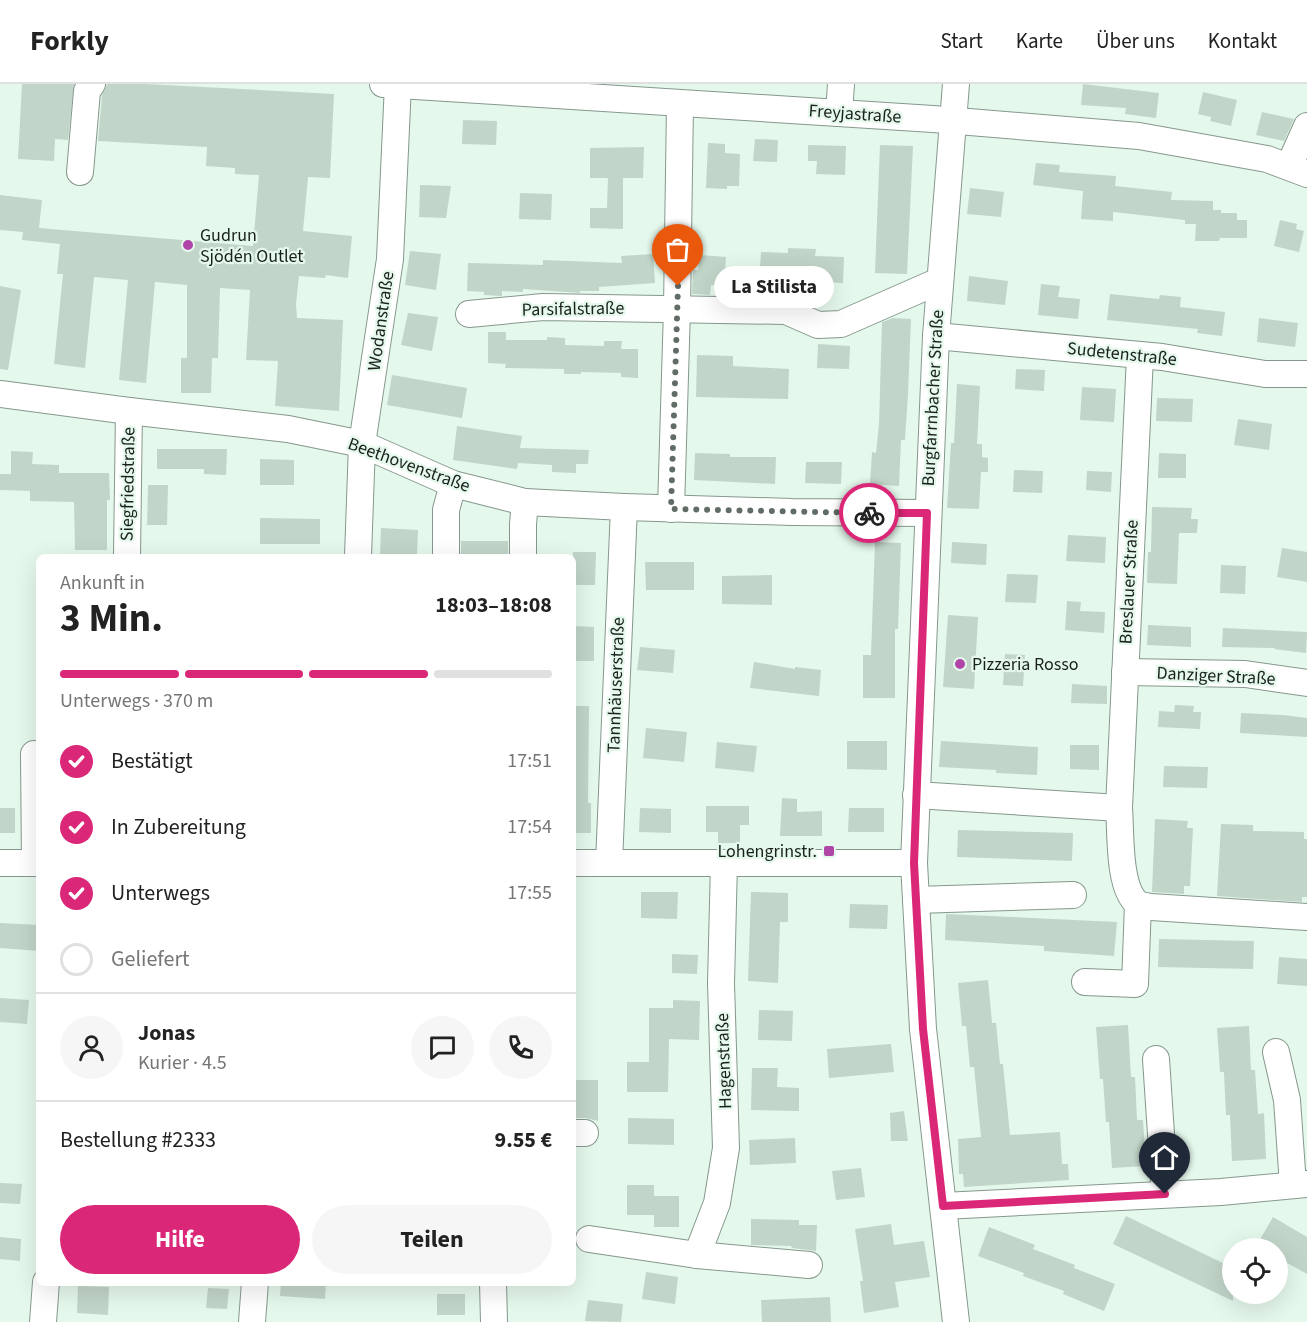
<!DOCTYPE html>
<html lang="de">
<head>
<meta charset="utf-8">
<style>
	:root { --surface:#fff; --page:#f6f6f6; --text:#222; --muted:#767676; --line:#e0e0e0; --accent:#db2777 }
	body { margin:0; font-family:"Source Sans 3",sans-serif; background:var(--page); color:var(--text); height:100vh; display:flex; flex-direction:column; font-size:22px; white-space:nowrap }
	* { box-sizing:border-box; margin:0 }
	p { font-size:20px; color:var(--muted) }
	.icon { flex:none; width:33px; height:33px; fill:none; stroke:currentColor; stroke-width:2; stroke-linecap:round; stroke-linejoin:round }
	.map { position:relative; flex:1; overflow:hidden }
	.details { position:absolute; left:36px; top:470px; width:540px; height:732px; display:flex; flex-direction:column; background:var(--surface); border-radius:9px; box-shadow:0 6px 24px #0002 }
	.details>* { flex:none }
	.buttons { position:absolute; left:1222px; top:1154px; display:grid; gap:12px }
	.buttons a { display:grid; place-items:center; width:66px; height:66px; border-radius:50%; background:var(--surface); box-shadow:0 6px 24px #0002; font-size:30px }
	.pin { position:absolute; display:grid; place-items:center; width:51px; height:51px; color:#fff; margin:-62px -26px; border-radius:50% 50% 50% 0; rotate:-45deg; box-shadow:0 0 6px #0007 }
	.pin .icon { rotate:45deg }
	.courier { position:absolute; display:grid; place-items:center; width:60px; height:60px; margin:-30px; border:4px solid #db2777; border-radius:50%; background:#fff; color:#222; box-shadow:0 2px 8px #0007 }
	.bubble { position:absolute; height:42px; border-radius:21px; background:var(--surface); box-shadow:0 6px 24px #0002; font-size:20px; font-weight:700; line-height:42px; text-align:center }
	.summary em { font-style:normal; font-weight:700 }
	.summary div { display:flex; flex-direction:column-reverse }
	.summary { display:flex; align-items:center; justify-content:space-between; height:102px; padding:0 24px }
	h1 { font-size:39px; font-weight:700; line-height:45px }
	.bar { display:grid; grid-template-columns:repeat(4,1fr); gap:9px 6px; align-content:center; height:72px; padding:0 24px }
	.bar i { height:8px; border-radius:4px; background:var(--line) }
	.bar .selected { background:var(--accent) }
	.bar p { grid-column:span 4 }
	.line { display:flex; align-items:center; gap:15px; padding:0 24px; border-top:2px solid var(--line) }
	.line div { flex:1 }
	.round { display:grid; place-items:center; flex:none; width:63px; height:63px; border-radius:32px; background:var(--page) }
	ol { padding:0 24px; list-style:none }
	li { display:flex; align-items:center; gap:18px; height:66px }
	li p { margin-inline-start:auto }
	li .icon { padding:6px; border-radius:50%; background:var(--accent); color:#fff; stroke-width:4 }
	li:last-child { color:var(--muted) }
	li i { width:33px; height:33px; border:3px solid var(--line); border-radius:50% }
	.action { display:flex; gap:12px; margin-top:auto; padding:12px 24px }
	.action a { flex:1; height:69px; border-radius:36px; background:var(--accent); color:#fff; font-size:24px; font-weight:700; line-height:69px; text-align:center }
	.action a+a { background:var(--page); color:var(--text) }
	header { display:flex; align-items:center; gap:36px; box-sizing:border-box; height:84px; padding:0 30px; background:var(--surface); border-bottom:2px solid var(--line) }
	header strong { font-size:28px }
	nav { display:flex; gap:33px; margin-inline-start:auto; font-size:21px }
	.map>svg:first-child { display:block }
</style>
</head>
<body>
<header>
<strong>Forkly</strong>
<nav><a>Start</a><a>Karte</a><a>Über uns</a><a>Kontakt</a></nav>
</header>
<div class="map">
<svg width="1307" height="1238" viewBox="0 0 1307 1238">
	<rect width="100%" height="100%" fill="#e5f8ec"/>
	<g fill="#c2d5c9">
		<path d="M22 0H74L68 56 55 55 54 77 18 75Z"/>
		<path d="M107 0H146L334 10 330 94 308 93 303 147 352 152 348 194 326 191 325 194 299 192 296 220 297 234 343 236 339 327 275 322 278 277 246 276 250 206 220 204 218 274H212L211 309H181V274H187V201L155 198 146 299 119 296 128 196 94 193 85 284 54 280 63 190H57L60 160 22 156 23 148 0 146V111L42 116 39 144 253 162 259 91 235 90V84L206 82 207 63 98 57 102 12Z"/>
		<path d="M1083 0 1159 9 1156 34 1125 30 1126 24 1081 21Z"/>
		<path d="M1203 8 1237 16 1231 42 1210 37 1211 33 1198 30Z"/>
		<path d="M1262 28 1294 35 1284 57 1256 51Z"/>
		<path d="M463 36 497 37 496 61 462 60Z"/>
		<path d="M755 55 778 56 777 78 753 77Z"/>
		<path d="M708 59 725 60V69L740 70 739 102H727V105L706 104Z"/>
		<path d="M808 61 846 62 845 91 816 90 817 77H808Z"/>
		<path d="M880 61 913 62 907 190 875 189Z"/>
		<path d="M644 63 643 94H623V145L590 144V124H607L608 94H590V64Z"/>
		<path d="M1036 79 1060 81 1059 88 1116 92 1115 102 1172 108 1171 116 1213 117V126H1221V129H1237V136H1247V154H1220L1219 157H1195L1196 140H1185V136L1113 128V137L1081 135 1083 107 1033 101Z"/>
		<path d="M420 101 451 102 446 134 419 133Z"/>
		<path d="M970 104 1004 108 1001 133 967 130Z"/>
		<path d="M520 109 552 110 551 136 519 135Z"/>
		<path d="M1280 136 1297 140 1296 145 1304 147 1299 168 1274 162Z"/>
		<path d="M788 164 816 165 815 172 844 173 843 199 786 196V203L759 201 761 168 788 169Z"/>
		<path d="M410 167 441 170 436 206 405 201Z"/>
		<path d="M653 170 655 199 599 203V207H580V209L523 205V208L502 207V212L484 211V208L467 207 468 179 543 181V176L622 179 621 172Z"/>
		<path d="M700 171 726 173 724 202 711 201 710 211 692 210 693 186H698Z"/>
		<path d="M969 192 1008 197 1005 221 967 217Z"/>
		<path d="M1041 200 1060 202 1058 213 1080 215 1078 235 1038 231Z"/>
		<path d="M0 202 21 206 8 286 0 285Z"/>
		<path d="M1110 210 1159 215 1160 211 1181 213 1180 223 1225 228 1222 252 1197 249 1198 245 1107 236Z"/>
		<path d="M408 229 438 233 432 267 401 261Z"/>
		<path d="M893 234 911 235 908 310 905 356H901L899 402 870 400 872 368 876 369 879 340 882 238Z"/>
		<path d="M1259 234 1298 239 1295 263 1257 258Z"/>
		<path d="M488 248H506V256H547V253L565 254V261L604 262V257H622L621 265H638V294L621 293V289L581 288V290H564V285L505 284 506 280 488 279Z"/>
		<path d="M818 260 850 262 849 285 817 284Z"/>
		<path d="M697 271 733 272V282L789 285 788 315 696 313Z"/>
		<path d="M1016 285 1045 286 1044 307 1015 305Z"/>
		<path d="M392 291 467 304 462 334 387 321Z"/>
		<path d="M957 300 980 302 977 360H982V373L988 374V388H981L979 425 947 424 951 359H954Z"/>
		<path d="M1082 303 1116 305 1114 338 1080 336Z"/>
		<path d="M1157 314 1193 315 1192 338 1156 337Z"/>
		<path d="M1238 335 1272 340 1269 366 1234 361Z"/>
		<path d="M457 342 522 352 520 364 589 366 588 380H576V389L552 388V381L518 379 517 385 453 376Z"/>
		<path d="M157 365H227L226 391 204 390V385H157Z"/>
		<path d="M11 367 33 368 32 380 59 381V389H109L110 416H107V466H75L74 418 30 417V407L0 406V390H11Z"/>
		<path d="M695 369 730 370V373H776L775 400 694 396Z"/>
		<path d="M1159 369 1186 370V394H1158Z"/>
		<path d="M260 375 294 376V401H260Z"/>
		<path d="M806 378H842L841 400 805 399Z"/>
		<path d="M1014 386 1043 387 1042 409 1013 408Z"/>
		<path d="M1087 387 1112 388 1111 408 1086 406Z"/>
		<path d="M148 401H168L167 441H147Z"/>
		<path d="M1152 423 1192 424 1191 435H1198L1197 449H1179L1177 500 1147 499 1148 468H1151Z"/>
		<path d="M260 434 320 435V460H260Z"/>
		<path d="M381 444 418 446 417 472 380 471Z"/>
		<path d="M1068 451 1106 453 1105 479 1066 477Z"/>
		<rect x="461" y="457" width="47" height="15"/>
		<path d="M875 458 901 459 898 545H895V614H863V571H871Z"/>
		<path d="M952 458 987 460 986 481 951 479Z"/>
		<path d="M1282 464 1307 468V498L1277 493Z"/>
		<path d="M573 468H596L595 501H573Z"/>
		<path d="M645 478H694V506H646Z"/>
		<path d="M1221 481 1246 482 1245 510 1220 509Z"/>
		<path d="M1007 490 1038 491 1036 519 1005 518Z"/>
		<path d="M772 491V521L722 520V492Z"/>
		<path d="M1067 517 1081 518 1080 527 1105 528 1104 549 1065 546Z"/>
		<path d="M948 531 978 533 974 605 943 603Z"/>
		<path d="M1148 541 1191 543V563L1147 561Z"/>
		<path d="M573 542 594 543V577H573Z"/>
		<path d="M1223 544 1307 548 1306 569 1274 565 1275 564 1222 563Z"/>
		<path d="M640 563 675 566 673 589 637 586Z"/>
		<path d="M1005 570 1025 571 1023 602 1003 601Z"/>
		<path d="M754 578 795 585V583L821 586 819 612 750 604Z"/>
		<path d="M1072 600 1107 602V620L1071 619Z"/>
		<path d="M1175 621 1194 622 1193 628H1201L1200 645 1158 643 1159 627 1174 628Z"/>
		<path d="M573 622H589L588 719H591V749H573Z"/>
		<path d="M1241 629 1283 631 1307 634V653L1240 649Z"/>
		<path d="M646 644 687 648 684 678 643 674Z"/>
		<path d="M847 657H887V686L847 685Z"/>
		<path d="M941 657 1038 663 1037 691 996 689V686L939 683Z"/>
		<path d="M717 658 757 662 754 688 715 684Z"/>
		<path d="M1070 661H1099V686L1070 685Z"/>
		<path d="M1164 682 1208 683 1207 704 1163 703Z"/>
		<path d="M782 714 797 715V728L822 727V752H780Z"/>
		<path d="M706 722H749V741H740V759H718V748H706Z"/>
		<rect x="0" y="724" width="15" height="25"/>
		<path d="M640 724 671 725V749L639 748Z"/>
		<path d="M849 724H884V748H848Z"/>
		<path d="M1155 735 1188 737 1187 744H1193L1190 802H1184V810L1152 808Z"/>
		<path d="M1221 740 1253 741V747L1304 748V755H1307V813H1302V818L1217 812Z"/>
		<path d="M958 746 1073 749 1072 777 957 773Z"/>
		<path d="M641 808H678L677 835 641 834Z"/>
		<path d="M751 808 788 809V838H780L778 899 748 897Z"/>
		<path d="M850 820 888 821 887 845 849 844Z"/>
		<path d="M946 830 1117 838 1114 872 1044 867V862L945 856Z"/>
		<path d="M0 839 39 841V867L0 864Z"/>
		<path d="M1159 855 1254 857 1253 885 1158 883Z"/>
		<path d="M672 870 698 871 697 890 672 889Z"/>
		<path d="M1279 873 1307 875V902L1277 900Z"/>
		<path d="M988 896 992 939H996L1000 980H1003L1010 1051 1060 1048 1062 1080H1068L1069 1096 964 1103 963 1090H959L958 1055 981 1053 974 983H970L966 942H962L958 899Z"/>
		<path d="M0 914 29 916 27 940 0 938Z"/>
		<path d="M673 916 700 917 699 956 669 955 668 1008H627V978H649V924H673Z"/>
		<path d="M759 926 793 927 792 957 758 956Z"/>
		<path d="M1128 941 1131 993H1135L1137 1036H1143L1146 1082 1112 1084 1109 1038H1106L1103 995H1100L1096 943Z"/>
		<path d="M1249 942 1251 986H1255L1258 1030 1264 1029 1266 1075 1232 1077 1230 1031H1226L1224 988H1220L1217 944Z"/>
		<path d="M891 960 894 988 829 994 827 965Z"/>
		<path d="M752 984H778L777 1003 799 1004V1027L751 1026Z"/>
		<path d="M573 996H598V1037L586 1034H573Z"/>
		<path d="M904 1027 908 1057H891L890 1029Z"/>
		<path d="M628 1034 674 1035V1061L628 1060Z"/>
		<path d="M795 1054 796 1079 750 1081 749 1056Z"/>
		<path d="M861 1084 865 1113 836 1116 832 1087Z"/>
		<path d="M0 1099 22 1100 20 1120 0 1119Z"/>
		<path d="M627 1101H654V1112H679V1143H654V1131H627Z"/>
		<path d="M1126 1132 1233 1184V1217L1113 1160Z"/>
		<path d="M1273 1133 1307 1153V1190L1278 1174V1164H1255Z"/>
		<path d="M751 1135 799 1136V1141H817L816 1167 792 1164 791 1162 751 1161Z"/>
		<path d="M891 1140 894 1161 924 1157 930 1193 895 1198 899 1223 864 1229 860 1197H863L855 1145Z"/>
		<path d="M989 1143 1035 1161 1033 1165 1075 1181 1074 1184 1115 1200 1104 1227 1063 1210 1064 1207 1023 1192 1024 1189 978 1172Z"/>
		<path d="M0 1153 21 1155 20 1177 0 1175Z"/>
		<path d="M646 1188 678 1193 675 1220 642 1215Z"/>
		<path d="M281 1198H326L325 1215 280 1212Z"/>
		<path d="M78 1202 109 1203 108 1231 77 1229Z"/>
		<path d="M208 1204 229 1205 227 1225 206 1224Z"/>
		<rect x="437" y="1210" width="28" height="21"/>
		<path d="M830 1213 831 1238H762L761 1216Z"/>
		<path d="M588 1216 623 1220 621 1238 585 1237Z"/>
	</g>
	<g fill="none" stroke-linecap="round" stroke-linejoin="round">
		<defs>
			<g id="minor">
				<path d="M383 0 933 35 1139 52 1267 75 1307 90"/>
				<path d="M956 0 936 252 914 779 923 945 956 1238"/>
				<path d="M839 29 841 0"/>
				<path d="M1289 82 1307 42"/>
				<path d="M80 88 87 7 92 0"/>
				<path d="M469 230 543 223 786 227 818 241 841 240 939 197"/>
				<path d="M936 252 1162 273 1265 290H1307"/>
				<path d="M1140 272 1119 724C1121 748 1118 803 1137 819 1141 822 1147 822 1151 823L1307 833"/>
				<path d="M0 310 129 327 288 345 362 360 453 400 525 418 624 423 792 428 927 429"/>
				<path d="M671 425 677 225 680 20"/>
				<path d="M127 472 129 327"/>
				<path d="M358 472 362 360 390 175 398 0"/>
				<path d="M446 472V426L453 400"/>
				<path d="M523 472V440L525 418"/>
				<path d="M1125 588 1245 590 1307 599"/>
				<path d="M34 670 35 779"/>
				<path d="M916 711 1119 724"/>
				<path d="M0 779H39"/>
				<path d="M573 779H914"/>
				<path d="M609 779 624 423"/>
				<path d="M916 816 1073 811"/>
				<path d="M1085 898 1135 900 1138 820"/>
				<path d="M1276 968 1287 1016 1293 1101"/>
				<path d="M1156 975 1165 1110"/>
				<path d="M573 1049H585"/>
				<path d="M943 1122 1221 1108 1307 1100"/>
				<path d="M589 1155 697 1171 809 1181"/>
				<path d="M697 1171 717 1119 726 1064 721 899 724 779"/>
				<path d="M493 1198 494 1238"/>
				<path d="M43 1238 46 1198"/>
				<path d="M252 1238 255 1198"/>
			</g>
		</defs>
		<use href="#minor" stroke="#86988d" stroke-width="28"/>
		<use href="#minor" stroke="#fff" stroke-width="26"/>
	</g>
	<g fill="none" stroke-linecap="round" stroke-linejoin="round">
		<path stroke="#616c65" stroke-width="6" stroke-dasharray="0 10.8" d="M678 202 671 425 869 429"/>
		<path stroke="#db2777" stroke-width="8" d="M869 429H927L914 779 923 945 943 1122 1165 1110"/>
	</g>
	<g fill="#af45a6" stroke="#e5f8ec" stroke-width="2">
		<circle cx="188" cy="161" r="6"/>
		<circle cx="960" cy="580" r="6"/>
		<rect x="823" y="761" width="12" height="12" rx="3"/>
	</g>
	<g text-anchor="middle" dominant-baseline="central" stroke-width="4.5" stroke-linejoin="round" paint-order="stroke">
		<g font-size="18" fill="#1a211d" stroke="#e5f8ec">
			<text transform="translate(855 30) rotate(4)">Freyjastraße</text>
			<text transform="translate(573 225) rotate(-1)">Parsifalstraße</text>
			<text transform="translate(381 237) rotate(-82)">Wodanstraße</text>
			<text transform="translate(1122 270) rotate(6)">Sudetenstraße</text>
			<text transform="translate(933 314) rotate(-87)">Burgfarrnbacher Straße</text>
			<text transform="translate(409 381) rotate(20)">Beethovenstraße</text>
			<text transform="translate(128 400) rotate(-89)">Siegfriedstraße</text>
			<text transform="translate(1129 498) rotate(-87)">Breslauer Straße</text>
			<text transform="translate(1216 592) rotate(3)">Danziger Straße</text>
			<text transform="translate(616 601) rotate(-88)">Tannhäuserstraße</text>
			<text transform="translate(724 977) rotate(-92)">Hagenstraße</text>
		</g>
		<g font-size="18" fill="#1a211d" stroke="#e5f8ec" text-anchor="start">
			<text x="200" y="151">Gudrun<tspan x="200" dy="21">Sjödén Outlet</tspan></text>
			<text x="972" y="580">Pizzeria Rosso</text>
			<text x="817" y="767" text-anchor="end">Lohengrinstr.</text>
		</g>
	</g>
</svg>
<div class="buttons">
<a><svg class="icon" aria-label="locate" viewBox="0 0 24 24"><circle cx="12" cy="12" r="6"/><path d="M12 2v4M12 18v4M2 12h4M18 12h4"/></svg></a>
</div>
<div class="pin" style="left:678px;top:202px;background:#ea580c"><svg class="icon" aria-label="bag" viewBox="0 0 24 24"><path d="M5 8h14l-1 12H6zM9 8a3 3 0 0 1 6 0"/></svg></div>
<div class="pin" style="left:1165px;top:1110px;background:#1f2937"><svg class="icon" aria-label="home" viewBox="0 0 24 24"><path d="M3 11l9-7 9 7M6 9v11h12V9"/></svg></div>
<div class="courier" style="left:869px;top:429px"><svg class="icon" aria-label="bike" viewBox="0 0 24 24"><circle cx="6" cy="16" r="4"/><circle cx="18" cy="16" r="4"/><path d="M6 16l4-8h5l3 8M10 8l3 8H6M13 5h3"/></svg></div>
<div class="bubble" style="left:714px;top:182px;width:120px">La Stilista</div>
<section class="details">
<div class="summary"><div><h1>3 Min.</h1><p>Ankunft in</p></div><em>18:03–18:08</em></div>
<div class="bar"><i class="selected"></i><i class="selected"></i><i class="selected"></i><i></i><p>Unterwegs · 370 m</p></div>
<ol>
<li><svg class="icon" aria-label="check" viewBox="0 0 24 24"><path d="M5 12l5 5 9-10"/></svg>Bestätigt<p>17:51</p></li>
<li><svg class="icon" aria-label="check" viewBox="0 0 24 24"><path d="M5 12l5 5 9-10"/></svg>In Zubereitung<p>17:54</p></li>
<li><svg class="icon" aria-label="check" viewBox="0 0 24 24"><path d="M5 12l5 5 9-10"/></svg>Unterwegs<p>17:55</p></li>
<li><i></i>Geliefert</li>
</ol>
<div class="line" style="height:108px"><a class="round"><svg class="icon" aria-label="person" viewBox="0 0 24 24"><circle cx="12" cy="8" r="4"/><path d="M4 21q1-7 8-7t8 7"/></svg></a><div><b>Jonas</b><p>Kurier · 4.5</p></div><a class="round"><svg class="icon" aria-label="chat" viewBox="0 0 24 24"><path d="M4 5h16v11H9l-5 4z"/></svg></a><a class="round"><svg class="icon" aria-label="phone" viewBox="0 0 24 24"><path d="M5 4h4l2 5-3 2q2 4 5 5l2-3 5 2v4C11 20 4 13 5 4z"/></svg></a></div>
<div class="line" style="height:78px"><div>Bestellung #2333</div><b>9.55 €</b></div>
<div class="action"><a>Hilfe</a><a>Teilen</a></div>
</section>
</div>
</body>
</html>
